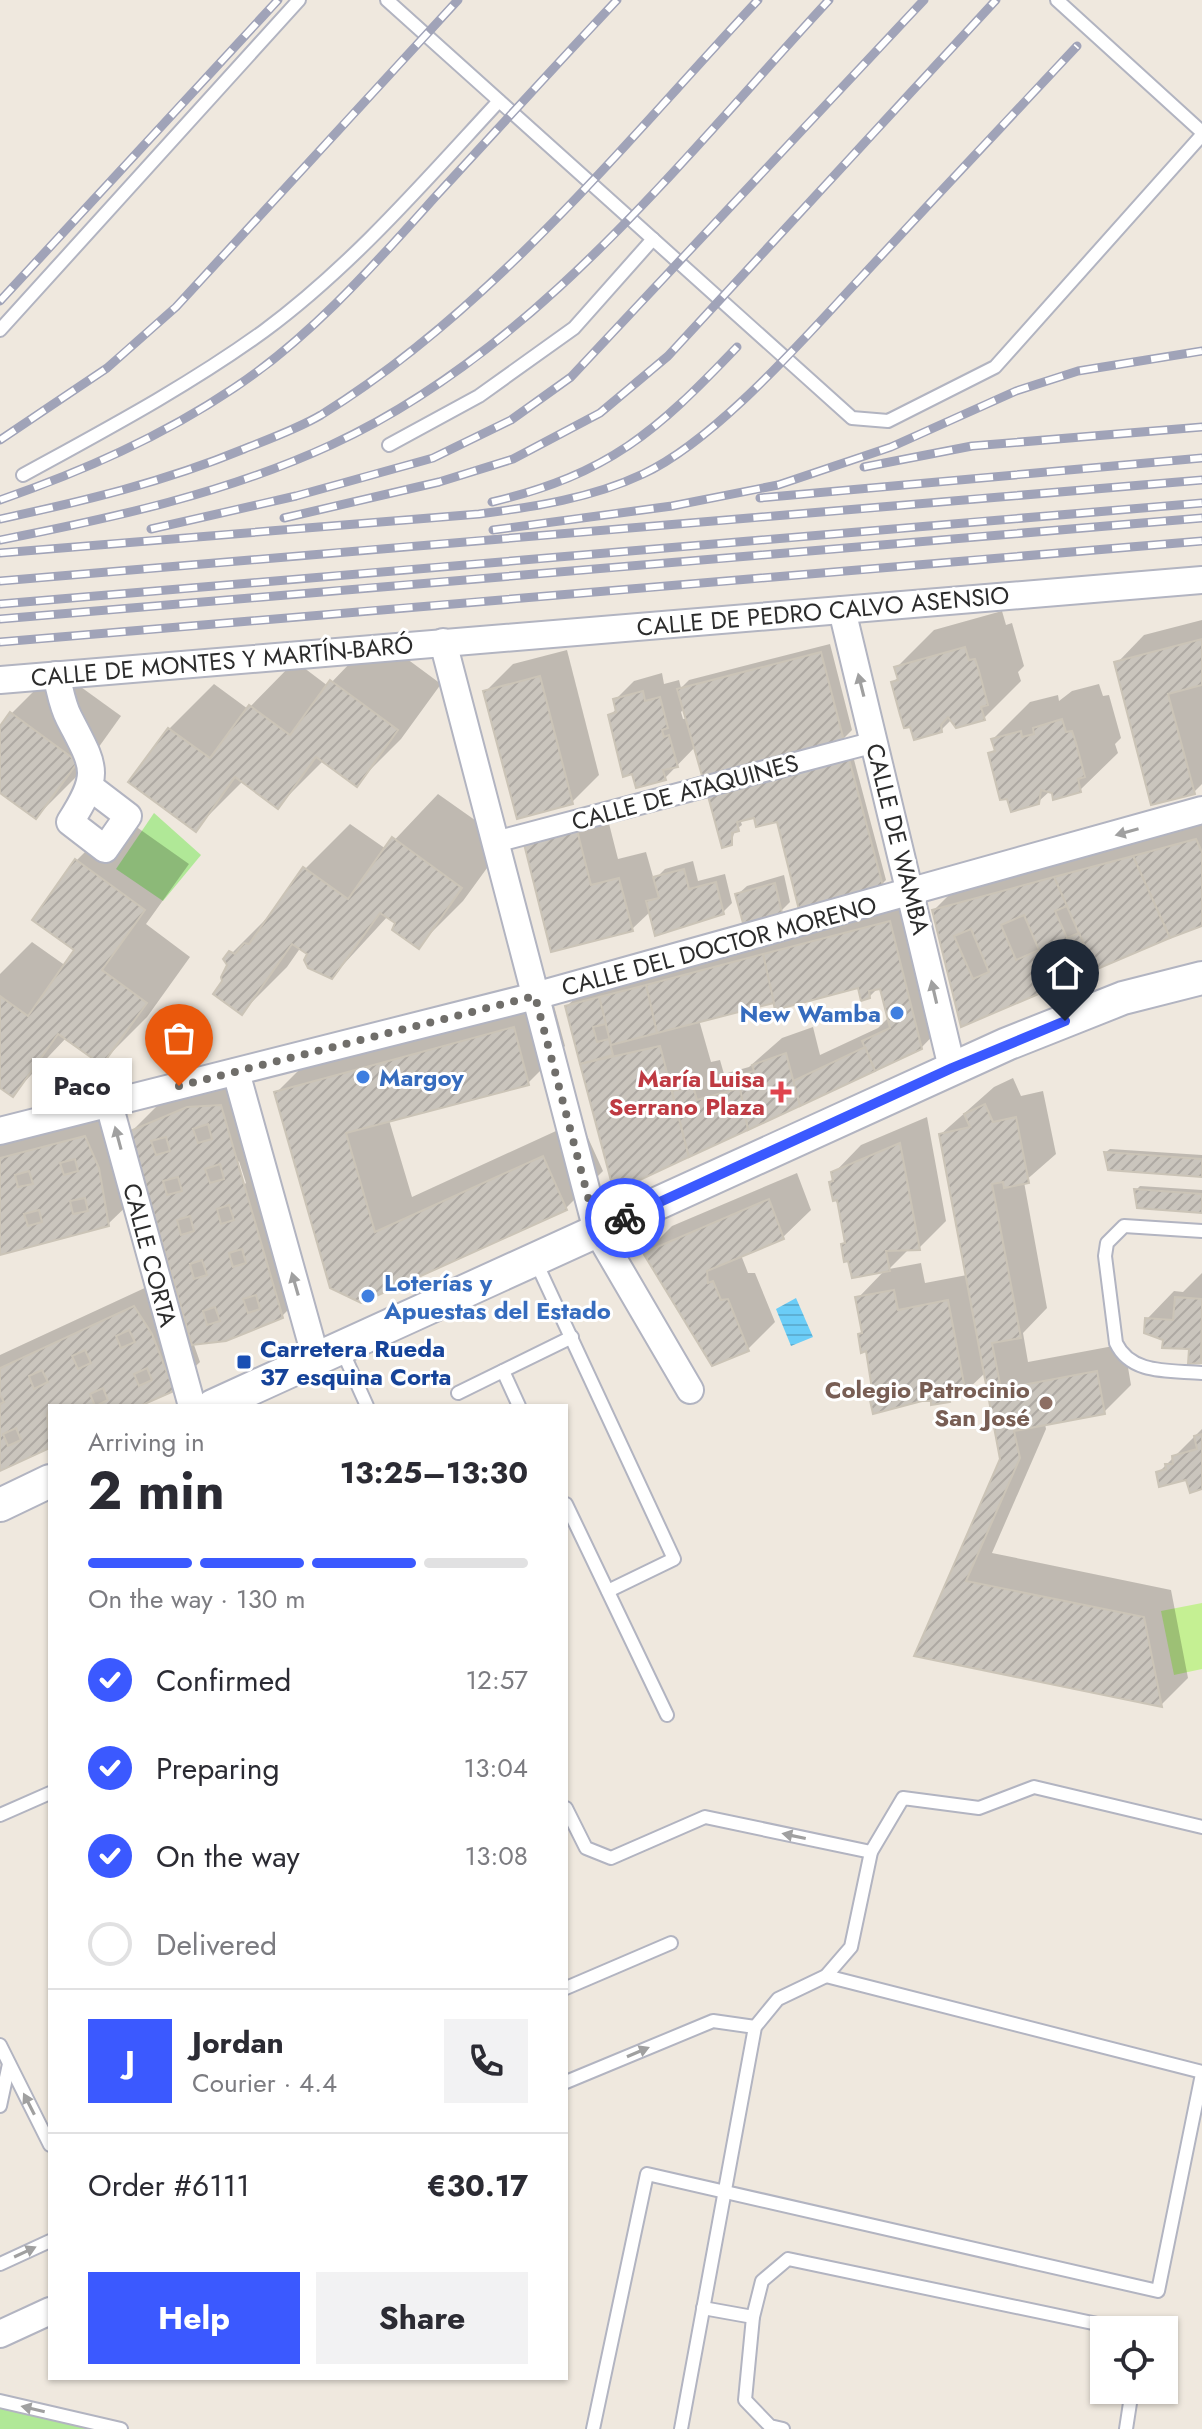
<!DOCTYPE html>
<html lang="en">
<head>
<meta charset="utf-8">
<style>
	:root { --surface:#fff; --page:#f2f2f3; --text:#2b2b33; --muted:#7c7c81; --line:#e1e1e2; --accent:#3b59ff }
	body { margin:0; font-family:Jost,sans-serif; background:var(--page); color:var(--text); height:100vh; display:flex; flex-direction:column; font-size:30px; white-space:nowrap }
	* { box-sizing:border-box; margin:0 }
	p { font-size:26px; color:var(--muted) }
	.icon { flex:none; width:44px; height:44px; fill:none; stroke:currentColor; stroke-width:2; stroke-linecap:round; stroke-linejoin:round }
	.map { position:relative; flex:1; overflow:hidden }
	.drawer { position:absolute; left:48px; top:1404px; width:520px; height:976px; display:flex; flex-direction:column; background:var(--surface); border-radius:0px; box-shadow:0 2px 6px #0004 }
	.drawer>* { flex:none }
	.tools { position:absolute; left:1090px; top:2316px; display:grid; gap:16px }
	.tools a { display:grid; place-items:center; width:88px; height:88px; border-radius:0px; background:var(--surface); box-shadow:0 2px 6px #0004; font-size:40px }
	.pin { position:absolute; display:grid; place-items:center; width:68px; height:68px; color:#fff; margin:-82px -34px; border-radius:50% 50% 50% 0; rotate:-45deg; box-shadow:0 0 8px #0007 }
	.pin .icon { rotate:45deg }
	.courier { position:absolute; display:grid; place-items:center; width:80px; height:80px; margin:-40px; border:6px solid #3b59ff; border-radius:50%; background:#fff; color:#222; box-shadow:0 2px 10px #0007 }
	.bubble { position:absolute; height:56px; border-radius:0px; background:var(--surface); box-shadow:0 2px 6px #0004; font-size:26px; font-weight:700; line-height:56px; text-align:center }
	.headline em { font-style:normal; font-weight:700 }
	.headline div { display:flex; flex-direction:column-reverse }
	.headline { display:flex; align-items:center; justify-content:space-between; height:136px; padding:0 40px }
	h1 { font-size:52px; font-weight:700; line-height:60px }
	.bar { display:grid; grid-template-columns:repeat(4,1fr); gap:12px 8px; align-content:center; height:96px; padding:0 40px }
	.bar i { height:10px; border-radius:6px; background:var(--line) }
	.bar .current { background:var(--accent) }
	.bar p { grid-column:span 4 }
	.line { display:flex; align-items:center; gap:20px; padding:0 40px; border-top:2px solid var(--line) }
	.line div { flex:1 }
	.round { display:grid; place-items:center; flex:none; width:84px; height:84px; border-radius:0px; background:var(--page) }
	ol { padding:0 40px; list-style:none }
	li { display:flex; align-items:center; gap:24px; height:88px }
	li p { margin-inline-start:auto }
	li .icon { padding:8px; border-radius:50%; background:var(--accent); color:#fff; stroke-width:4 }
	li:last-child { color:var(--muted) }
	li i { width:44px; height:44px; border:4px solid var(--line); border-radius:50% }
	.action { display:flex; gap:16px; margin-top:auto; padding:16px 40px }
	.action a { flex:1; height:92px; border-radius:0px; background:var(--accent); color:#fff; font-size:32px; font-weight:700; line-height:92px; text-align:center }
	.action a+a { background:var(--page); color:var(--text) }
	.map>svg:first-child { display:block }
</style>
</head>
<body>
<div class="map">
<svg width="1202" height="2429" viewBox="0 0 1202 2429">
	<defs>
		<pattern id="water-rules" width="6" height="5" patternUnits="userSpaceOnUse" patternTransform="scale(2)"><rect width="6" height="5" fill="#6bcdf7"/><path d="M0 2.5h6" fill="none" stroke="#5db0d4"/></pattern>
		<pattern id="building-hatch" width="6" height="6" patternUnits="userSpaceOnUse" patternTransform="scale(2)"><rect width="6" height="6" fill="#cac5bd"/><path d="M-1 1l2-2M0 6l6-6M5 7l2-2" fill="none" stroke="#aea9a3"/></pattern>
	</defs>
	<rect width="100%" height="100%" fill="#efe8de"/>
	<g fill="#b0e897">
		<path d="M154 813 201 855 163 901 116 869Z"/>
		<path d="M0 2407 99 2429H0Z"/>
	</g>
	<path fill="#c5f093" d="M1202 1603V1669L1174 1675 1161 1611Z"/>
	<path fill="url(#water-rules)" d="M796 1298 813 1337 791 1346 776 1309Z"/>
	<g fill="#0003" fill-rule="evenodd">
		<path d="M1002 611 1006 625 1012 623 1024 666 1018 672 1021 681 984 718 952 719 941 730 893 682 899 677 897 667 934 630Z"/>
		<path d="M1202 620V784L1194 792 1117 663 1144 635Z"/>
		<path d="M376 636 441 684 401 739 356 784 324 760 278 806 243 781 195 829 169 729 214 684 248 709 295 661 328 686Z"/>
		<path d="M830 644 852 730 843 739 696 746 665 778 610 716 617 708 615 700 634 681 662 673 664 684 679 680 681 688 689 680ZM685 708 688 718 683 719 681 712Z"/>
		<path d="M567 650 599 775 572 802 485 692 513 664Z"/>
		<path d="M56 669 121 716 81 772 36 817 0 792V725Z"/>
		<path d="M1099 684 1103 696 1109 695 1121 738 1115 744 1118 753 1080 790 1050 791 1038 802 990 754 996 748 993 739 1030 702 1058 695 1059 701 1072 691Z"/>
		<path d="M853 756 886 880 882 884 778 819 755 815 740 819 742 825 735 830 731 844 710 796Z"/>
		<path d="M438 794 506 842 463 901 418 946 388 916 332 977 301 947 287 967 242 1012 215 994 230 964 226 959 277 908 305 869 350 824 386 849Z"/>
		<path d="M604 804 618 859 646 852 654 880 665 869 693 861 698 881 725 874 732 903 723 912 651 911 632 929 526 844Z"/>
		<path d="M121 816 189 864 146 924 190 957 147 1017 102 1062 67 1037 13 1094 0 1085V974L32 942 66 966 77 950 76 861Z"/>
		<path d="M1202 818V925L963 1025 934 910 961 883Z"/>
		<path d="M784 875 790 902 781 911 737 895 747 886Z"/>
		<path d="M917 894 948 1020 921 1048 615 1189 567 1006 595 979ZM881 985 889 1017 878 1028 820 1055 813 1027 782 1038 749 1067 724 1074 720 1060 711 1062 699 1020 775 999 859 986 869 997Z"/>
		<path d="M550 991 565 1046 528 1083 389 1120 412 1197 580 1120 603 1171 566 1208 361 1301 276 1093 313 1056Z"/>
		<path d="M248 1078 309 1289 282 1316 193 1342 200 1362 172 1389 136 1406H50V1446L0 1469V1355L162 1280 184 1314 132 1131 159 1104ZM239 1161 246 1183 242 1186 236 1164Z"/>
		<path d="M1013 1078 1021 1096 1043 1091 1056 1154 1024 1182 1047 1308 1023 1333 1028 1362 1124 1344 1131 1385 1104 1412 1045 1424 1046 1429 992 1553 1171 1590 1188 1678 1161 1705 916 1655 1002 1459 986 1372 965 1392 949 1400 871 1396 875 1393 867 1349 860 1334 864 1331 858 1298 885 1270 844 1228 831 1182 834 1173 861 1145 927 1117 946 1221 919 1248H910L889 1269 921 1263 925 1283 967 1275 941 1134 994 1087Z"/>
		<path d="M113 1110 136 1197 108 1224 0 1253V1139Z"/>
		<path d="M1110 1149 1202 1155V1175L1106 1152Z"/>
		<path d="M797 1173 811 1210 783 1237 741 1255 748 1273H755L775 1322 748 1349 645 1253 672 1226Z"/>
		<path d="M1140 1186 1202 1190V1211L1136 1190Z"/>
		<path d="M1202 1273V1358L1190 1361 1191 1347 1165 1338 1147 1319 1174 1291 1183 1292Z"/>
		<path d="M1202 1429V1487L1188 1478 1158 1473Z"/>
	</g>
	<g fill="url(#building-hatch)" stroke="#cbc4b7" stroke-width="2" fill-rule="evenodd">
		<path d="M1202 639V685L1168 694 1195 794 1151 805 1114 662Z"/>
		<path d="M965 647 969 660 975 659 979 671 988 705 981 707 985 720 956 728 948 717 941 725 942 732 914 740 910 727 904 728 900 715 891 682 898 680 894 667Z"/>
		<path d="M821 652 844 741 703 779 677 689Z"/>
		<path d="M540 676 573 804 517 819 483 691Z"/>
		<path d="M330 680 398 730 357 787 316 757 278 809 235 777 196 832 128 782 168 728 210 758 249 705 290 735Z"/>
		<path d="M643 691 645 701 660 697 668 728 662 730 664 737 669 735 678 767 663 770 666 780 636 788 632 774 623 777 608 715 616 712 613 699Z"/>
		<path d="M10 712 78 762 36 819 0 793V726Z"/>
		<path d="M1062 719 1066 732 1072 731 1076 743 1085 777 1078 779 1081 792 1053 800 1052 793 1041 790 1039 804 1011 812 1007 799 1000 800 988 753 995 751 991 739 1021 731 1022 737 1034 734 1033 728Z"/>
		<path d="M849 759 883 886 799 910 777 822 756 827 754 818 737 822 739 831 732 833V845L722 848 708 796Z"/>
		<path d="M577 830 591 885 619 878 633 931 551 952 524 844Z"/>
		<path d="M392 837 462 888 419 949 392 930 395 923 380 913 332 979 308 968 304 960 307 954 292 944 242 1015 213 994 222 981 221 977 227 965 223 959 229 951 235 954 244 943 249 944 303 867 348 899Z"/>
		<path d="M1196 839 1202 852V926L1170 938 1133 856Z"/>
		<path d="M1133 856 1170 938 1095 970 1054 877Z"/>
		<path d="M75 859 145 910 102 970 147 1003 102 1065 58 1034 13 1097 0 1088V996L28 1016 74 950 32 920Z"/>
		<path d="M684 869 689 889 716 882 724 914 655 936 646 901 659 898 653 877Z"/>
		<path d="M1054 877 1067 906 1055 911 1067 938 1079 933 1095 970 961 1027 932 910ZM1024 915 1039 950 1016 960 1001 925ZM971 929 989 972 973 979 954 936Z"/>
		<path d="M775 883 782 913 743 923 735 894Z"/>
		<path d="M890 921 922 1049 875 1071 862 1041 890 1028 880 989 869 991 870 998 861 1001 858 988 775 1010 763 954Z"/>
		<path d="M763 954 774 1003 657 1033 646 985Z"/>
		<path d="M646 985 657 1033 611 1045 599 997Z"/>
		<path d="M599 997 606 1024 593 1027 597 1042 609 1039 613 1055 580 1064 565 1006Z"/>
		<path d="M514 1027 529 1085 346 1133 375 1232 543 1156 567 1210 361 1303 330 1288 274 1092Z"/>
		<path d="M660 1046 689 1157 614 1192 580 1064Z"/>
		<path d="M865 1047 875 1071 800 1106 793 1081Z"/>
		<path d="M786 1053 800 1106 748 1130 737 1076 754 1071 752 1065Z"/>
		<path d="M693 1086 697 1100 740 1088 748 1130 689 1157 672 1091Z"/>
		<path d="M985 1104 993 1122 1016 1117 1029 1183 1004 1188 1003 1182 992 1184 1021 1338 992 1343 1001 1389 1097 1371 1105 1414 1014 1431 1020 1458 966 1581 1144 1617 1162 1707 914 1656 1000 1459 939 1134 970 1127 964 1114Z"/>
		<path d="M221 1105 283 1318 226 1341 192 1345 130 1131 187 1107ZM208 1124 212 1139 198 1143 193 1129ZM166 1137 170 1151 156 1155 151 1141ZM220 1164 224 1179 210 1183 205 1169ZM178 1177 182 1191 167 1195 163 1181ZM229 1205 234 1220 221 1224 217 1209ZM190 1216 194 1231 181 1235 177 1220ZM242 1249 246 1263 233 1267 229 1253ZM202 1260 207 1275 194 1279 190 1264ZM256 1295 260 1309 248 1313 243 1299ZM215 1307 220 1321 207 1325 203 1311Z"/>
		<path d="M85 1136 99 1168 109 1226 0 1255V1158ZM75 1159 78 1171 64 1175 60 1163ZM29 1171 33 1184 18 1187 15 1175ZM85 1198 88 1211 73 1214 70 1201ZM39 1210 42 1222 28 1226 24 1214Z"/>
		<path d="M900 1143 920 1250 886 1251 890 1271 852 1278 848 1261 844 1262 841 1244 845 1243 837 1200 833 1201 829 1182 833 1181 831 1172Z"/>
		<path d="M1104 1152 1202 1159V1177L1108 1170Z"/>
		<path d="M1134 1189 1202 1194V1213L1137 1208Z"/>
		<path d="M769 1199 784 1239 707 1271 708 1283 713 1281 721 1300 728 1299 749 1351 712 1366 643 1253Z"/>
		<path d="M894 1290 898 1310 948 1300 966 1394 949 1398 950 1402 931 1405V1401H922L873 1414 869 1396 873 1395 866 1351 861 1353 858 1334 862 1333 855 1297Z"/>
		<path d="M1175 1297 1202 1299 1201 1363 1188 1364 1189 1349 1162 1348 1163 1340 1144 1333 1145 1318 1173 1320Z"/>
		<path d="M134 1306 152 1334 174 1391 140 1406H96L108 1400 103 1388 90 1394 95 1406H50L47 1414 50 1448 0 1471V1404L4 1402 0 1395V1368ZM129 1330 135 1342 121 1348 116 1336ZM85 1350 91 1363 78 1369 72 1356ZM147 1368 152 1380 139 1386 134 1374ZM42 1370 48 1382 34 1389 29 1376ZM16 1428 21 1440 8 1446 3 1434Z"/>
		<path d="M1202 1434V1489L1190 1493 1186 1480 1159 1487 1156 1472 1166 1469 1165 1464H1173L1172 1456 1197 1449 1194 1436Z"/>
	</g>
	<g fill="none" stroke-linecap="round" stroke-linejoin="round">
		<defs>
			<g id="service">
				<path d="M387 0 852 418 888 421 995 367 1202 135"/>
				<path d="M1057 0 1202 132"/>
				<path d="M0 330 299 0"/>
				<path d="M389 445 479 396 574 328 653 239"/>
				<path d="M23 475C105 430 188 386 264 331 352 266 425 181 499 101"/>
				<path d="M1202 1231 1124 1226 1107 1243 1105 1256 1116 1343C1131 1375 1170 1370 1202 1373"/>
				<path d="M535 1260 674 1559 608 1591"/>
				<path d="M341 1348 367 1406"/>
				<path d="M503 1371 519 1406"/>
				<path d="M458 1393 572 1337"/>
				<path d="M566 1504 667 1715"/>
				<path d="M566 1808 586 1848 611 1858 705 1817 871 1852"/>
				<path d="M0 1815 50 1793"/>
				<path d="M826 1976 1202 2072"/>
				<path d="M566 1988 671 1943"/>
				<path d="M0 2045 50 2145"/>
				<path d="M566 2082 713 2021 755 2027"/>
				<path d="M0 2106 9 2064"/>
				<path d="M0 2264 50 2241"/>
				<path d="M703 2308 753 2317"/>
				<path d="M0 2401 121 2429"/>
				<path d="M593 2429 647 2174 1158 2291 1202 2074"/>
				<path d="M681 2429 755 2027 778 1999 826 1976 851 1947 871 1852 903 1798 979 1808 1034 1787 1202 1827"/>
				<path d="M783 2429 770 2426 745 2400 753 2317 762 2281 788 2259 1126 2330"/>
				<path d="M1126 2429 1132 2390"/>
			</g>
			<path id="pedestrian" d="M495 842 875 742"/>
			<g id="minor">
				<path d="M842 610 952 1068"/>
				<path d="M443 642 597 1231 690 1390"/>
				<path d="M56 675C60 689 62 705 69 718 94 767 102 772 70 822L105 849 128 816 90 787"/>
				<path d="M0 680 1202 580"/>
				<path d="M236 1072 316 1359"/>
				<path d="M109 1104 192 1406"/>
				<path d="M0 1131 535 996 1202 810"/>
				<path d="M0 2334 50 2311"/>
			</g>
			<g id="tertiary">
				<path d="M213 1406 1007 1044 1123 998 1202 978"/>
				<path d="M0 1505 50 1481"/>
			</g>
		</defs>
		<use href="#service" stroke="#b2b4c1" stroke-width="16"/>
		<use href="#pedestrian" stroke="#b2b4c1" stroke-width="24"/>
		<use href="#minor" stroke="#b2b4c1" stroke-width="30"/>
		<use href="#tertiary" stroke="#b2b4c1" stroke-width="36"/>
		<use href="#service" stroke="#fff" stroke-width="12"/>
		<use href="#pedestrian" stroke="#fff" stroke-width="20"/>
		<use href="#minor" stroke="#fff" stroke-width="26"/>
		<use href="#tertiary" stroke="#fff" stroke-width="32"/>
		<defs>
			<g id="rail">
				<path d="M0 301 278 0"/>
				<path d="M0 440 107 368 176 307 458 0"/>
				<path d="M864 467 972 446 1202 427"/>
				<path d="M760 498 1202 458"/>
				<path d="M0 500C83 471 161 437 234 388 312 336 374 265 436 196 496 131 556 65 617 0"/>
				<path d="M492 502C609 474 656 432 737 347"/>
				<path d="M284 518 439 482 513 459 600 413 668 356 996 0"/>
				<path d="M0 519C84 501 164 482 244 449 269 439 297 429 321 415 492 309 622 146 758 0"/>
				<path d="M151 529 296 496 433 458 511 420 571 377 924 0"/>
				<path d="M493 530 672 506 778 485 891 447 1016 391 1078 371 1202 351"/>
				<path d="M0 540C112 518 227 493 331 445 535 351 680 161 829 0"/>
				<path d="M0 553 479 514C534 507 592 498 643 474 714 441 800 343 854 285 928 205 1002 126 1077 46"/>
				<path d="M0 581 1202 480"/>
				<path d="M0 604 1202 503"/>
				<path d="M0 619 1202 518"/>
				<path d="M0 642 1202 541"/>
			</g>
		</defs>
		<use href="#rail" stroke="#a0a3b8" stroke-width="9"/>
		<use href="#rail" stroke="#fff" stroke-width="6" stroke-dasharray="18" stroke-linecap="butt"/>
	</g>
	<defs><path id="oneway-solid" d="M-6-.8H1V-3.2L6.5 0L1 3.2V.8H-6Z" transform="scale(2)"/></defs>
	<g fill="#a0a0a0">
		<use href="#oneway-solid" transform="translate(861 685) rotate(-104)"/>
		<use href="#oneway-solid" transform="translate(1127 832) rotate(164)"/>
		<use href="#oneway-solid" transform="translate(934 992) rotate(-103)"/>
		<use href="#oneway-solid" transform="translate(118 1138) rotate(-105)"/>
		<use href="#oneway-solid" transform="translate(295 1284) rotate(-106)"/>
		<use href="#oneway-solid" transform="translate(794 1836) rotate(-168)"/>
		<use href="#oneway-solid" transform="translate(638 2052) rotate(-23)"/>
		<use href="#oneway-solid" transform="translate(29 2104) rotate(-117)"/>
		<use href="#oneway-solid" transform="translate(25 2252) rotate(-25)"/>
		<use href="#oneway-solid" transform="translate(33 2409) rotate(-167)"/>
	</g>
	<g fill="none" stroke-linecap="round" stroke-linejoin="round">
		<path stroke="#706e6a" stroke-width="8" stroke-dasharray="0 14.4" d="M179 1086 535 996 597 1231 625 1218"/>
		<path stroke="#3b59ff" stroke-width="10" d="M625 1218 952 1068 1065 1021"/>
	</g>
	<g fill="#3f7fe0" stroke="#fff" stroke-width="3">
		<circle cx="897" cy="1013" r="8"/>
		<circle cx="363" cy="1077" r="8"/>
		<circle cx="368" cy="1296" r="8"/>
	</g>
	<path fill="#e0444e" stroke="#fff" stroke-width="3" d="M777 1080h8v8h8v8h-8v8h-8v-8h-8v-8h8z"/>
	<rect fill="#1a4fb4" stroke="#fff" stroke-width="3" x="236" y="1354" width="16" height="16" rx="4"/>
	<circle fill="#8d6e63" stroke="#fff" stroke-width="3" cx="1046" cy="1403" r="8"/>
	<g text-anchor="middle" dominant-baseline="central" stroke-width="6" stroke-linejoin="round" paint-order="stroke">
		<g font-size="24" fill="#2c2c2c" stroke="#fff">
			<text transform="translate(823 611) rotate(-5)">CALLE DE PEDRO CALVO ASENSIO</text>
			<text transform="translate(222 661) rotate(-5)">CALLE DE MONTES Y MARTÍN-BARÓ</text>
			<text transform="translate(685 792) rotate(-15)">CALLE DE ATAQUINES</text>
			<text transform="translate(898 839) rotate(76)">CALLE DE WAMBA</text>
			<text transform="translate(719 946) rotate(-15)">CALLE DEL DOCTOR MORENO</text>
			<text transform="translate(150 1255) rotate(75)">CALLE CORTA</text>
		</g>
		<g font-size="24" font-weight="bold" fill="#366cbe" stroke="#fff" text-anchor="start">
			<text x="881" y="1013" text-anchor="end">New Wamba</text>
			<text x="379" y="1077">Margoy</text>
			<text x="384" y="1282">Loterías y<tspan x="384" dy="28">Apuestas del Estado</tspan></text>
		</g>
		<g font-size="24" font-weight="bold" fill="#be3a42" stroke="#fff" text-anchor="end">
			<text x="765" y="1078">María Luisa<tspan x="765" dy="28">Serrano Plaza</tspan></text>
		</g>
		<g font-size="24" font-weight="bold" fill="#164399" stroke="#fff" text-anchor="start">
			<text x="260" y="1348">Carretera Rueda<tspan x="260" dy="28">37 esquina Corta</tspan></text>
		</g>
		<g font-size="24" font-weight="bold" fill="#785e54" stroke="#fff" text-anchor="end">
			<text x="1030" y="1389">Colegio Patrocinio<tspan x="1030" dy="28">San José</tspan></text>
		</g>
	</g>
</svg>
<div class="tools">
<a><svg class="icon" aria-label="locate" viewBox="0 0 24 24"><circle cx="12" cy="12" r="6"/><path d="M12 2v4M12 18v4M2 12h4M18 12h4"/></svg></a>
</div>
<div class="pin" style="left:179px;top:1086px;background:#ea580c"><svg class="icon" aria-label="bag" viewBox="0 0 24 24"><path d="M5 8h14l-1 12H6zM9 8a3 3 0 0 1 6 0"/></svg></div>
<div class="pin" style="left:1065px;top:1021px;background:#1f2937"><svg class="icon" aria-label="home" viewBox="0 0 24 24"><path d="M3 11l9-7 9 7M6 9v11h12V9"/></svg></div>
<div class="courier" style="left:625px;top:1218px"><svg class="icon" aria-label="bike" viewBox="0 0 24 24"><circle cx="6" cy="16" r="4"/><circle cx="18" cy="16" r="4"/><path d="M6 16l4-8h5l3 8M10 8l3 8H6M13 5h3"/></svg></div>
<div class="bubble" style="left:32px;top:1058px;width:100px">Paco</div>
<section class="drawer">
<div class="headline"><div><h1>2 min</h1><p>Arriving in</p></div><em>13:25–13:30</em></div>
<div class="bar"><i class="current"></i><i class="current"></i><i class="current"></i><i></i><p>On the way · 130 m</p></div>
<ol>
<li><svg class="icon" aria-label="check" viewBox="0 0 24 24"><path d="M5 12l5 5 9-10"/></svg>Confirmed<p>12:57</p></li>
<li><svg class="icon" aria-label="check" viewBox="0 0 24 24"><path d="M5 12l5 5 9-10"/></svg>Preparing<p>13:04</p></li>
<li><svg class="icon" aria-label="check" viewBox="0 0 24 24"><path d="M5 12l5 5 9-10"/></svg>On the way<p>13:08</p></li>
<li><i></i>Delivered</li>
</ol>
<div class="line" style="height:144px"><b class="round" style="background:var(--accent);color:#fff">J</b><div><b>Jordan</b><p>Courier · 4.4</p></div><a class="round"><svg class="icon" aria-label="phone" viewBox="0 0 24 24"><path d="M5 4h4l2 5-3 2q2 4 5 5l2-3 5 2v4C11 20 4 13 5 4z"/></svg></a></div>
<div class="line" style="height:104px"><div>Order #6111</div><b>€30.17</b></div>
<div class="action"><a>Help</a><a>Share</a></div>
</section>
</div>
</body>
</html>
